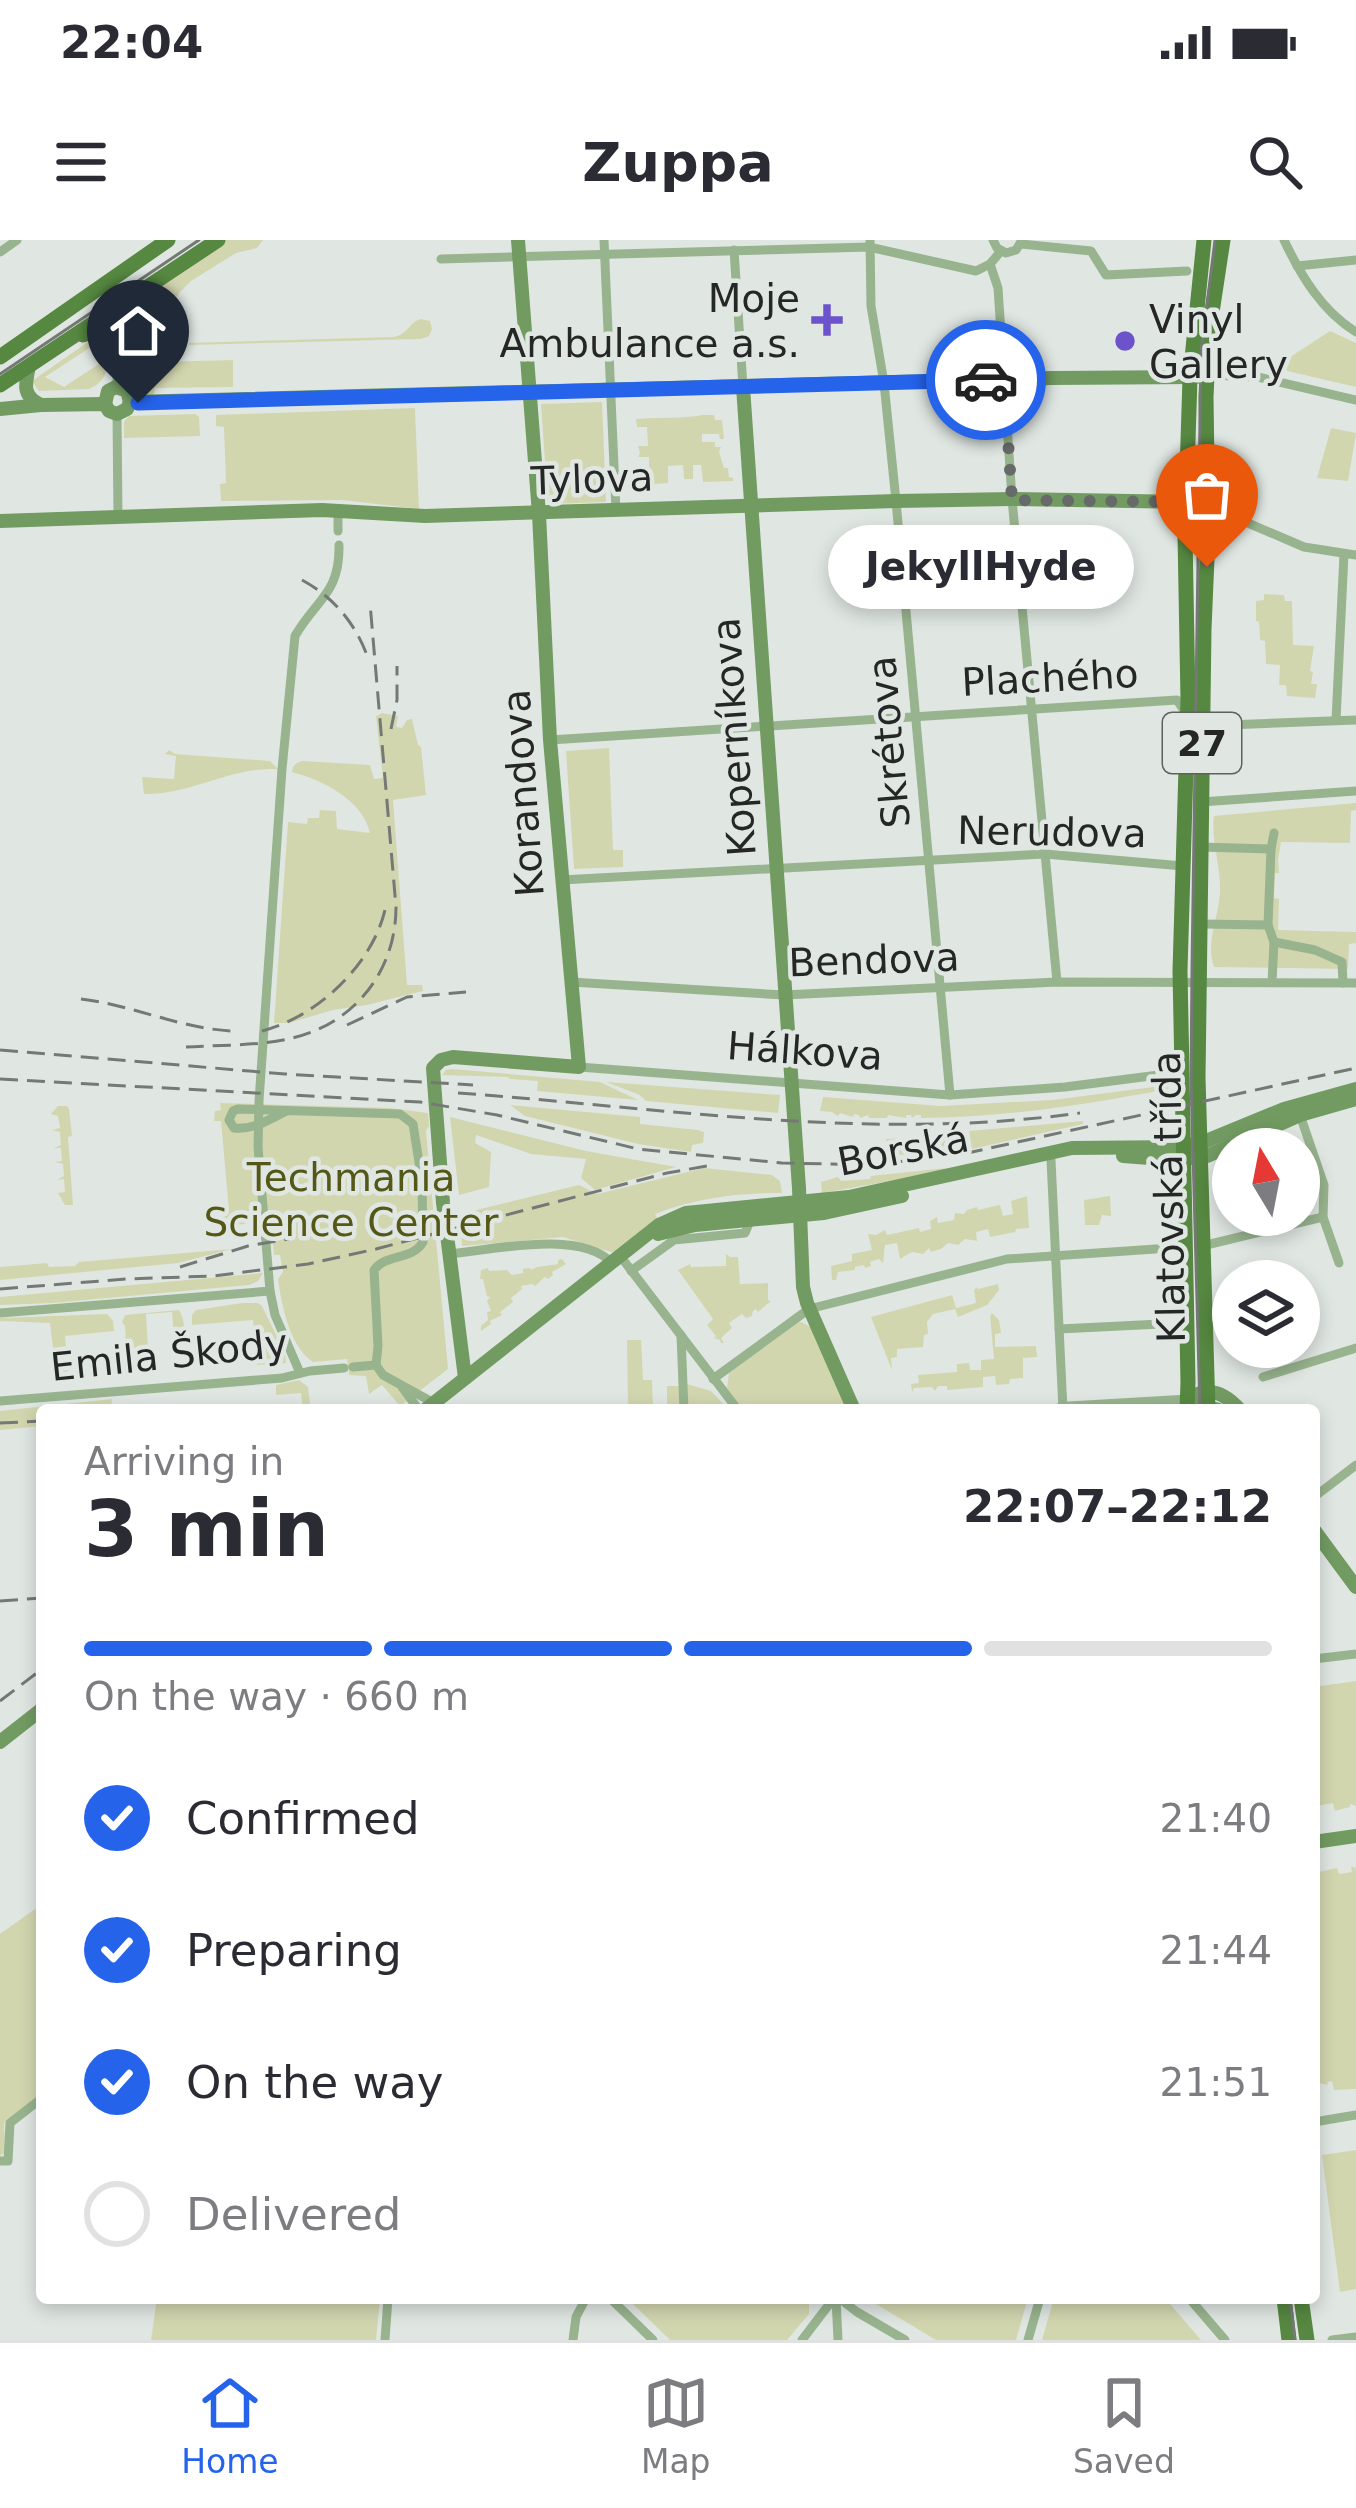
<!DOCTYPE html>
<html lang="en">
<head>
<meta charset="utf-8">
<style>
	:root { --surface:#fff; --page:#f7f7f7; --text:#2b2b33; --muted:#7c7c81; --line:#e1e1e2; --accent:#2563eb }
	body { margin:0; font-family:"DejaVu Sans",sans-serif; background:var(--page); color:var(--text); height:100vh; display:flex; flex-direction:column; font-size:45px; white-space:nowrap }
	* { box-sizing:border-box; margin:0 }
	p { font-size:39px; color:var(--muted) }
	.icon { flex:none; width:66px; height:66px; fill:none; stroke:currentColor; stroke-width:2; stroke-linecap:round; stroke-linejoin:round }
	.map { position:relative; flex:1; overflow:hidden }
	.sheet { position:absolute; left:36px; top:1164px; width:1284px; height:900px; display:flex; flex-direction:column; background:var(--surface); border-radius:12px; box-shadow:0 6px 18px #0003 }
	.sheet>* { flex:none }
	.needle { width:78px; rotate:350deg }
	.tools { position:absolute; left:1212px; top:888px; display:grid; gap:24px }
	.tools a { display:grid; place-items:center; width:108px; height:108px; border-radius:50%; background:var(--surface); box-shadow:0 6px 18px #0003; font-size:60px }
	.pin { position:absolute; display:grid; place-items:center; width:102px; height:102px; color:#fff; margin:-123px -51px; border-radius:50% 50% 50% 0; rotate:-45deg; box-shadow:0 0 12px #0007 }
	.pin .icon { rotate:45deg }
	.courier { position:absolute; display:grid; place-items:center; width:120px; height:120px; margin:-60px; border:9px solid #2563eb; border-radius:50%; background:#fff; color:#222; box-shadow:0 3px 15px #0007 }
	.bubble { position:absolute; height:84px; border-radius:42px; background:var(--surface); box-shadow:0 6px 18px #0003; font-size:39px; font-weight:600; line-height:84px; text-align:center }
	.head em { font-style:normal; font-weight:600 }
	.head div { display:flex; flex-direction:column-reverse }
	.head { display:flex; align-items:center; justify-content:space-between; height:204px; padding:0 48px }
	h1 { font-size:78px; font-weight:600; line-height:90px }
	.bar { display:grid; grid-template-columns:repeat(4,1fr); gap:18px 12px; align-content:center; height:144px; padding:0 48px }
	.bar i { height:15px; border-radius:9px; background:var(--line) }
	.bar .on { background:var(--accent) }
	.bar p { grid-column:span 4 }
	ol { padding:0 48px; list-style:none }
	li { display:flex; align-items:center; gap:36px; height:132px }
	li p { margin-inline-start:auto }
	li .icon { padding:12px; border-radius:50%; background:var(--accent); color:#fff; stroke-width:4 }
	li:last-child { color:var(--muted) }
	li i { width:66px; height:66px; border:6px solid var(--line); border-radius:50% }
	.status { display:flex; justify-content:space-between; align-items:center; height:84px; padding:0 60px; background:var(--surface); direction:ltr }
	.status svg { height:33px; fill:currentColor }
	header { display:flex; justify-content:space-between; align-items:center; height:156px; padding:0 48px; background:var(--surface); font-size:54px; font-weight:600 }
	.tabs { display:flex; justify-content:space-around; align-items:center; height:168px; border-top:3px solid var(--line); background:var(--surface); font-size:33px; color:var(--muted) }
	.tabs a { display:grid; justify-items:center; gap:6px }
	.tabs .on { color:var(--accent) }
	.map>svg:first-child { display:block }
</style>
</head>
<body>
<div class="status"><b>22:04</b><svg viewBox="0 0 49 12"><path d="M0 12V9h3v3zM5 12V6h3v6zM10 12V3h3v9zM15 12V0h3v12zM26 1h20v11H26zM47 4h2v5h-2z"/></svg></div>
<header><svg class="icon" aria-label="menu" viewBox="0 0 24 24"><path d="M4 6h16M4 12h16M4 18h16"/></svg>Zuppa<svg class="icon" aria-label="search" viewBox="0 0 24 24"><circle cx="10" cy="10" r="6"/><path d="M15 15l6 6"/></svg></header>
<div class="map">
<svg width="1356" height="2100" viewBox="0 0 1356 2100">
	<rect width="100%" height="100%" fill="#e0e7e3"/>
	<g fill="#d2d6af">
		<path d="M226 0H263L257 8 236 13 191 41 179 53 159 88C143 96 129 85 129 67L135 62Z"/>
		<path d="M421 79 430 81 432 89 429 96 421 99 189 105V103L393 97C408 95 409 82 421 79Z"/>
		<path d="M105 90 112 91 124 101 123 107 118 110 100 101 45 137 64 147 108 118 110 120C106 134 103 143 89 149L39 151 32 141Z"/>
		<path d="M1330 91 1356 103V147L1287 131 1281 123Z"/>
		<path d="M138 117 159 122 233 120V147L155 148 154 156C126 157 108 130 138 117Z"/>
		<path d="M602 162 606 262 548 264 541 164Z"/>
		<path d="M415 168 419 269 342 260 221 261 220 244 226 243 224 187 216 186V175Z"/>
		<path d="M195 174 199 177 200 196 124 198V182L129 176Z"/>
		<path d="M703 175H714L715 180H722L724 199H720L719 194H702V202H715V207H721L719 212 724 228H728L729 237 733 238V241L703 242 701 225H693V239H684L683 225 668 226V243L638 245 639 227H649V217H638L640 213 638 206H648L647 187H637L636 179C658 177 681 179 703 175Z"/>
		<path d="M1331 188 1356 193 1348 241 1317 238Z"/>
		<path d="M1264 354 1284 355 1285 361H1292L1293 405 1314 406 1310 431 1313 432 1311 444H1317L1315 458 1287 456 1286 445H1279L1280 425 1266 424 1265 401 1260 400 1259 382 1256 381V361L1264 360Z"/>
		<path d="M382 473 398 476 396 487 402 488 407 480 412 479 418 505 421 507 426 555 393 560 407 745H422L423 751 367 765 333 770 289 783H274L288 582 307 584 308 578H319L320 570 336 571 337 589 370 593C363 560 322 540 292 532 292 525 297 522 303 521L370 525 374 539 383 538 376 476Z"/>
		<path d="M609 508 613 610H623V627L574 629 566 511Z"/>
		<path d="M169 510 175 514 270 521 278 529C230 527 191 555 144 554L142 537 174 539 176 516 165 514Z"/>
		<path d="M1356 563V570L1351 571 1350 603 1281 602 1278 620 1279 633H1275L1274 658 1279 659 1278 690 1356 692V703L1349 704 1348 729 1214 727C1205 702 1219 677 1220 652 1221 626 1211 602 1214 576Z"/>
		<path d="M452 829 600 842 638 860 537 851 538 841 510 839 508 837 442 835 446 830Z"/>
		<path d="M606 842 780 855 778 873 646 861 640 855Z"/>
		<path d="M1169 845 1168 849C1084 865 1007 877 921 878V875H916L912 878 911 875H906V878L888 875 887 878H869L868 875 860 878 859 875 854 874 853 877 840 873 838 876 832 872 820 871 823 857 941 866 1052 860Z"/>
		<path d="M220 863 390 868 428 873 429 886 426 891 448 1129 400 1166 382 1145 369 1154 366 1136 349 1135 347 1119 313 1122C289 1106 282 1066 278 1039L283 1032 280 1015H274L270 970 258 971 256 978C247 986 232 987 223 980V973L229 971 221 881H214L215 871 221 870Z"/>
		<path d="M510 865 640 877V884L698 890 704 892 703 903 692 905 691 912 638 904 525 876Z"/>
		<path d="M58 866H67L69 869 72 896 68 897 73 965H65L58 953 65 952 64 939 57 940 64 936 63 924 55 922 62 921 61 908H54L61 905 60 892 52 890 60 888 58 876 51 874Z"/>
		<path d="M450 877 586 911 676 927 595 950 581 938 586 919 531 914 476 895 475 903 491 912 489 947 459 955Z"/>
		<path d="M1083 881V884L972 909 969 891Z"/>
		<path d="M966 896 967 906 886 917V899Z"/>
		<path d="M704 928 772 935 780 941 782 953C737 953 696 958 655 974L659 981 614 1013 563 997 462 1006 460 974 579 945 597 954Z"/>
		<path d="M946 928 931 934 822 953 821 942 838 937 841 941 870 939 871 936Z"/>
		<path d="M1027 956 1029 988 1016 989 1015 992 990 997 988 989 976 992 977 1001 965 999 958 1005 948 1003 941 1009 931 1012 929 1008 923 1014 912 1012 900 1019 897 1003 885 1005 883 1023 879 1019 870 1022 871 1026 865 1028 864 1025 855 1027V1030L838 1032 836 1040H832L831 1026 852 1021V1014L872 1010 868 994 876 995 885 990 887 995 919 988 920 992 931 989 930 981 937 977 938 983 954 980 955 973 964 974 967 970 977 967 978 970 1000 965 1003 976 1013 974 1011 961Z"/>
		<path d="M1110 956 1111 976 1102 975 1099 985H1085L1084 960Z"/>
		<path d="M232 1009 178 1023 0 1040V1027L47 1023 49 1027 75 1026 79 1022Z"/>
		<path d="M726 1014 730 1017H738L740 1044 768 1043V1060L771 1061 758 1072 756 1069 753 1071 752 1076 746 1078 742 1074 729 1083 732 1088 721 1098 724 1103H721L720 1100 714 1098 716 1096 707 1085 713 1079 678 1030 690 1024 691 1027 726 1026Z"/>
		<path d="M562 1019 566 1024 552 1032 553 1035 548 1039 545 1037 535 1046 532 1044 521 1046 522 1049 511 1058 513 1062 500 1072 502 1075 490 1081 491 1084 481 1091V1086L488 1080 487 1072 491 1071 487 1061 490 1057 487 1056 483 1039H480L481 1030 488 1028 489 1031 507 1030 512 1035 523 1033V1029L530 1028 531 1030C538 1025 550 1026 558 1024V1020Z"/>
		<path d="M263 1033 258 1041 249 1045 53 1063 0 1065V1057Z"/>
		<path d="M998 1044 999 1050 987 1065 958 1077 955 1069 933 1074 927 1082 928 1094 924 1095 923 1107 897 1109V1117L891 1118 892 1130 871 1077 952 1055 956 1068 976 1063 974 1050 977 1047 978 1049Z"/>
		<path d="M242 1063H258L262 1066 285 1113 286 1123 257 1125 253 1080 192 1085V1075L196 1070Z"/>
		<path d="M179 1070C185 1080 187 1098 179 1107L175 1108 172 1072 146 1074 148 1108H134L126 1104 125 1086 122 1082 125 1075Z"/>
		<path d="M992 1073 999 1080 1001 1093 995 1094V1107L1036 1106 1037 1117 1023 1118V1138L1010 1139 1009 1144 996 1145 995 1136 983 1137V1147L947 1150V1146H938L935 1151 932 1147 914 1148 912 1152 911 1144 919 1143 918 1135 957 1132V1124L969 1123 970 1130H981V1120L994 1119 990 1076Z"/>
		<path d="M107 1074 113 1081 114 1091 65 1096 69 1139 57 1140 50 1083 0 1081V1078Z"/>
		<path d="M801 1082 811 1087 849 1170H744L727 1148 729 1133 794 1083Z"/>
		<path d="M627 1100H641L643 1140H652L653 1167H667V1146H681V1170H628Z"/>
		<path d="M299 1140 308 1147 310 1164 315 1168 319 1164 324 1170H303L301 1153 276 1155V1145Z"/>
		<path d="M687 1144 711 1151 729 1170H688Z"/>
		<path d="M112 1159 111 1170H42V1186L0 1190V1171Z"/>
		<path d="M1356 1441V1566L1350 1564V1567L1335 1571 1333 1563 1316 1566V1576H1314V1447Z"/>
		<path d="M1351 1627H1355L1356 1630V1849L1334 1850 1332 1841 1327 1842 1328 1845 1319 1843V1852H1316L1314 1636 1319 1635V1632L1337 1628 1339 1634 1352 1632Z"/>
		<path d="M42 1664V1852L4 1883 5 1912 0 1916V1694Z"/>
		<path d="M1356 1910V2049L1340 2052 1322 1915Z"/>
		<path d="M157 2058H380L376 2100H151Z"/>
		<path d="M627 2058H809V2074L787 2100H670Z"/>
		<path d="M866 2058H1028L1016 2100H936Z"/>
		<path d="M1054 2058H1165L1201 2100H1042Z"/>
	</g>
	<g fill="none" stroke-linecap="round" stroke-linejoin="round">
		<g stroke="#98b48e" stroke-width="9">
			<path d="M604 0 616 271"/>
			<path d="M870 0 871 66 884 143 896 261 950 855"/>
			<path d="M993 0 997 8 1006 13 1016 10 1022 0"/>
			<path d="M1284 0C1301 36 1322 71 1356 92"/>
			<path d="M1021 4 1091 11 1106 35 1187 31"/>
			<path d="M734 10 743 147"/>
			<path d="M0 12 17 0"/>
			<path d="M441 19 869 7 976 31 990 24 1001 11"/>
			<path d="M990 24 998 48 1012 259 1057 742"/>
			<path d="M1297 26 1356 20"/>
			<path d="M1207 135 1258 137 1356 160"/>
			<path d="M116 147 120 120 137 101 132 95"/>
			<path d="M117 174 118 277"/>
			<path d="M1206 265 1304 307 1356 315"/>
			<path d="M338 270V291"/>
			<path d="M1336 480 1344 314"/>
			<path d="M1202 486 1356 480"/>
			<path d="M550 500 1177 460 1185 472"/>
			<path d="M1201 562 1356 551"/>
			<path d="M1200 607 1271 609"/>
			<path d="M561 640 1045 614 1183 626"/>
			<path d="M1202 684 1268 685"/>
			<path d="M1274 702 1315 710 1342 722 1343 743"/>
			<path d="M571 742 784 755 1057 742 1356 743"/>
			<path d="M1272 742 1274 702 1268 685 1271 609 1274 593"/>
			<path d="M579 827 950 855 1065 847 1182 832"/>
			<path d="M287 871C269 879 255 890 234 888L229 880 233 871 238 869 400 874 413 884 422 941 423 1002C412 1021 386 1013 374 1030L378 1106 376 1125"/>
			<path d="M1300 875 1324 945 1323 977 1339 1023"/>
			<path d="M1051 920 1063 1170"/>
			<path d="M1202 1006 1323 977"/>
			<path d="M449 1014C492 1010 580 989 612 1023"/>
			<path d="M621 1017 738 1170"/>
			<path d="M631 1031 674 1000 745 993 751 979"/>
			<path d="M270 1051 275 1075 300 1133"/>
			<path d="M0 1073 270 1051 258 907 259 861 282 529 295 396C316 359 340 354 339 305"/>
			<path d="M1059 1089 1161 1084"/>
			<path d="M681 1095 684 1170"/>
			<path d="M376 1125 383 1135 434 1163"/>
			<path d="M353 1127 376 1125"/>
			<path d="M1263 1137 1356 1108"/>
			<path d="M713 1139 809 1069 1007 1019 1185 1007"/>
			<path d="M402 1147 419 1170"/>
			<path d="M0 1161 282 1138 310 1131 344 1128"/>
			<path d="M1048 1170 1069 1166 1188 1159"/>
			<path d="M1314 1257 1356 1225"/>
			<path d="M1314 1419 1356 1414"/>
			<path d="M1314 1882 1356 1875"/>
			<path d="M0 1921H8L10 1883 42 1858"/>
			<path d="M610 2058 653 2100"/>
			<path d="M836 2058 838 2100"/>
			<path d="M839 2058 857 2072 905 2100"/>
			<path d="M1189 2058 1225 2100"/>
			<path d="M385 2100 388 2058"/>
			<path d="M573 2100 576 2077 586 2058"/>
			<path d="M802 2100 834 2058"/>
			<path d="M1028 2100 1040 2058"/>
			<path d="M1332 2100 1356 2097"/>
		</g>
		<g stroke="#729b62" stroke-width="14">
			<path d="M29 126C25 145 22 156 41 165"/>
			<path d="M743 147 799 948 803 1047 807 1063 854 1170"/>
			<path d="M105 164 108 151 116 147 127 151 130 162"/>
			<path d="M0 169 41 165 105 164 109 171 117 174 127 169 130 162 1051 138 1196 137"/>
			<path d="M0 281 322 270 425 276 896 261 1012 259 1187 262 1206 265"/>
			<path d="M1123 916 1176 920 1207 916 1300 875 1356 859"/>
			<path d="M658 994 695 985 824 973 902 956"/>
			<path d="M465 1138 443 963 433 828 441 820 453 817 579 827 550 500 539 274 518 0"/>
			<path d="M425 1170 659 985 686 973 849 957 1072 908 1183 907 1206 901 1284 869 1356 849"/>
			<path d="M1219 1170 1193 1163 1188 1159C1209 1145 1225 1153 1240 1170"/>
			<path d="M1314 1290 1356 1347"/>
			<path d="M0 1502 42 1469"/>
			<path d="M1314 1602 1356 1596"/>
		</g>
		<g stroke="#568841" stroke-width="15">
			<path d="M83 95 103 88 132 95"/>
			<path d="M0 117 168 0"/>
			<path d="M0 145 218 0"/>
			<path d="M1187 1170 1188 1142 1180 731 1188 460 1185 295 1190 138 1204 0"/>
			<path d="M1208 1170 1198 838 1204 389 1208 295 1206 157 1209 92 1223 0"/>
			<path d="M1284 2058 1289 2100"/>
			<path d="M1301 2058 1307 2100"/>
		</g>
		<g stroke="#757976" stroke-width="3">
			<path d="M0 134 199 0"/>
			<path d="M1200 1170 1191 839 1192 731 1201 113 1215 0"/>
			<path d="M1290 2058 1295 2100"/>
		</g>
		<g stroke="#757976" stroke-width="3" stroke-dasharray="18 9" stroke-linecap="butt">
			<path d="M302 340C335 358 357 385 369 421"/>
			<path d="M391 489 397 460V426"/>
			<path d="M81 759C133 765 181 789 233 791"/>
			<path d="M347 785 407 757 466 752"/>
			<path d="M262 791C317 777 372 725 385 670"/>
			<path d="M186 807C219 805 255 806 288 799 352 786 396 733 396 667L370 363"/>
			<path d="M0 810 285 834 473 845"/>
			<path d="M0 839 420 862 497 875 638 909 782 923 873 925 972 912 1356 828"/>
			<path d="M458 853C668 868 869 902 1080 873"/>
			<path d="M180 1027 248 1006 289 999"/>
			<path d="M0 1049 126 1039 213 1036 308 1024 376 1009 667 933 707 926"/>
			<path d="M0 1183 42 1181"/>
			<path d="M0 1361 42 1358"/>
			<path d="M0 1461 42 1429"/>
		</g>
	</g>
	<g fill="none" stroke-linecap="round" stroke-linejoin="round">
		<path stroke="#666a68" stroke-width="12" stroke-dasharray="0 21.6" d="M986 140H1004L1012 260 1187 262 1206 265 1207 327"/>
		<path stroke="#2563eb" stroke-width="15" d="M138 163 986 140"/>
	</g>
	<g fill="#6c53cc" stroke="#e0e7e3" stroke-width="4.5">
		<path d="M821 62h12v12h12v12h-12v12h-12v-12h-12v-12h12z"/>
		<circle cx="1125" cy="101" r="12"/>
	</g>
	<g text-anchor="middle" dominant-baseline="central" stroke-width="9" stroke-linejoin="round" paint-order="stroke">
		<rect fill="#e0e7e3" stroke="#5d615f" stroke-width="3" x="1163" y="473" width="78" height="60" rx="9"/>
		<g font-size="36" font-weight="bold" fill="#252726">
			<text x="1202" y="503">27</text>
		</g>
		<g font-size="39" fill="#252726" stroke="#e0e7e3" text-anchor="end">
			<text x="800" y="58">Moje<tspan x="800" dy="45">Ambulance a.s.</tspan></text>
			<text x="1149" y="79" text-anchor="start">Vinyl<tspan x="1149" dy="45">Gallery</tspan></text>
		</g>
		<g font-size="39" fill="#252726" stroke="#e0e7e3">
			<text transform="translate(592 239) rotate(-2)">Tylova</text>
			<text transform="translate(1050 438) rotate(-3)">Plachého</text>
			<text transform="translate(734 497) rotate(-94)">Koperníkova</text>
			<text transform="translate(889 502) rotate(-95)">Skrétova</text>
			<text transform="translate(523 553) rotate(-94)">Korandova</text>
			<text transform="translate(1052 592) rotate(1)">Nerudova</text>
			<text transform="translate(874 720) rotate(-2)">Bendova</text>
			<text transform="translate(805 811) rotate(4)">Hálkova</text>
			<text transform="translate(903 910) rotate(-11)">Borská</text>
			<text transform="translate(1169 957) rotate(-91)">Klatovská třída</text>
			<text transform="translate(169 1115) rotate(-6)">Emila Škody</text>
		</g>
		<g font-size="39" fill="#545716" stroke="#e0e7e3">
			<text x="351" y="937">Techmania<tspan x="351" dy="45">Science Center</tspan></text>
		</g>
	</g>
</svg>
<div class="tools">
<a><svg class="needle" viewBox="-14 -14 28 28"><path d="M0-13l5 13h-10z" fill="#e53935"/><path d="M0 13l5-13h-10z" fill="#7c7c81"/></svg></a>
<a><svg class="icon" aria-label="layers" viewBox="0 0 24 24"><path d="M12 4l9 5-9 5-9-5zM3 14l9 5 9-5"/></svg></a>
</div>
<div class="pin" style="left:1207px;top:327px;background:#ea580c"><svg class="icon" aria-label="bag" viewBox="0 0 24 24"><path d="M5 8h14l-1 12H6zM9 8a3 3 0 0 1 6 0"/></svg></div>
<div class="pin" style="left:138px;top:163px;background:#1f2937"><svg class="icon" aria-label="home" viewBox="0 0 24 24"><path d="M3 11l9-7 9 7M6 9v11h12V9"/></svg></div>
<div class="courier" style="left:986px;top:140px"><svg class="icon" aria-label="car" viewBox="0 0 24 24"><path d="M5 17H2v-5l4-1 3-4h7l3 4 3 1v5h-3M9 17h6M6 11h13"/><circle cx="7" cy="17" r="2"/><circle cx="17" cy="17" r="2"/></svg></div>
<div class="bubble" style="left:828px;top:285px;width:306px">JekyllHyde</div>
<section class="sheet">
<div class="head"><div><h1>3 min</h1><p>Arriving in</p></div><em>22:07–22:12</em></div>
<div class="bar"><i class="on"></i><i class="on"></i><i class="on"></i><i></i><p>On the way · 660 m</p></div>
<ol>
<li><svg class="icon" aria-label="check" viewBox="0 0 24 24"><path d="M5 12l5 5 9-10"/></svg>Confirmed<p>21:40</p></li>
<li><svg class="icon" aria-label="check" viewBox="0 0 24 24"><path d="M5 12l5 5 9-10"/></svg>Preparing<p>21:44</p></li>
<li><svg class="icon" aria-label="check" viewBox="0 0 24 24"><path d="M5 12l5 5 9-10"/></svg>On the way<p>21:51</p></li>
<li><i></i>Delivered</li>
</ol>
</section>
</div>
<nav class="tabs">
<a class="on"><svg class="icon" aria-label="home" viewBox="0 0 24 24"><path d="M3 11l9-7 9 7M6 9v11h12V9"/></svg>Home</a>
<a><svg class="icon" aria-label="map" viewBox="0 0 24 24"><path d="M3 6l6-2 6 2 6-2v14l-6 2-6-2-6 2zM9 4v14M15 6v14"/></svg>Map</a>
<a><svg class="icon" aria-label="saved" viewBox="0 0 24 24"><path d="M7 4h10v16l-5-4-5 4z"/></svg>Saved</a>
</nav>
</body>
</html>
